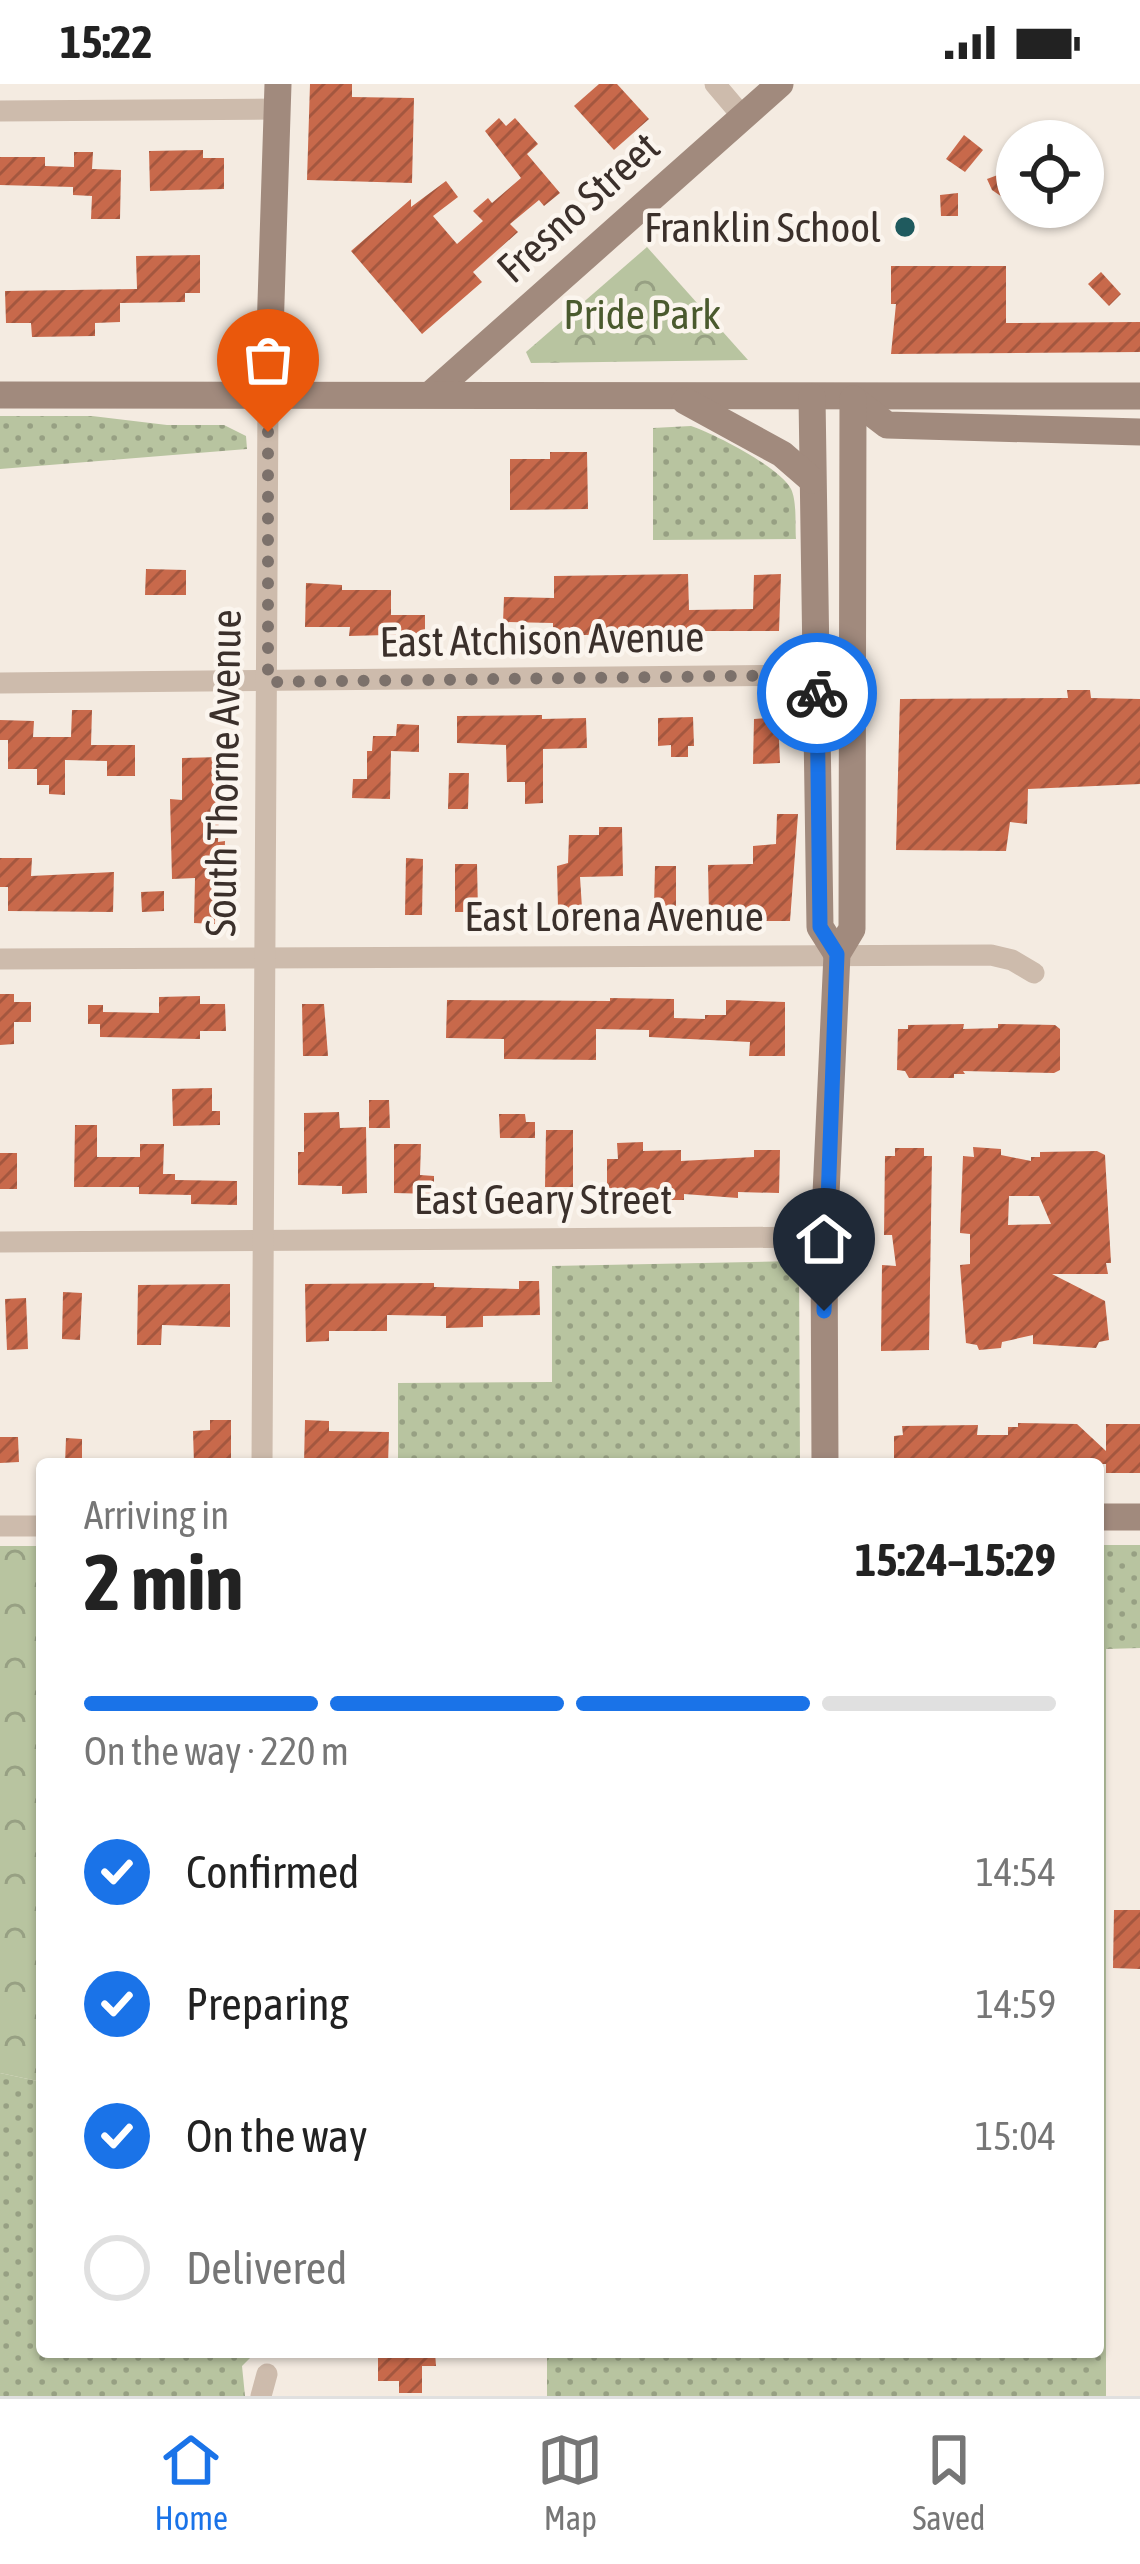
<!DOCTYPE html>
<html lang="en">
<head>
<meta charset="utf-8">
<style>
	:root { --surface:#fff; --page:#f6f6f6; --text:#222; --muted:#767676; --line:#e0e0e0; --accent:#1a73e8 }
	body { margin:0; font-family:"Asap Condensed",sans-serif; background:var(--page); color:var(--text); height:100vh; display:flex; flex-direction:column; font-size:45px; white-space:nowrap }
	* { box-sizing:border-box; margin:0 }
	p { font-size:39px; color:var(--muted) }
	.icon { flex:none; width:66px; height:66px; fill:none; stroke:currentColor; stroke-width:2; stroke-linecap:round; stroke-linejoin:round }
	.map { position:relative; flex:1; overflow:hidden }
	.drawer { position:absolute; left:36px; top:1374px; width:1068px; height:900px; display:flex; flex-direction:column; background:var(--surface); border-radius:12px; box-shadow:0 3px 9px #0004 }
	.drawer>* { flex:none }
	.buttons { position:absolute; left:996px; top:36px; display:grid; gap:24px }
	.buttons a { display:grid; place-items:center; width:108px; height:108px; border-radius:50%; background:var(--surface); box-shadow:0 3px 9px #0004; font-size:60px }
	.pin { position:absolute; display:grid; place-items:center; width:102px; height:102px; color:#fff; margin:-123px -51px; border-radius:50% 50% 50% 0; rotate:-45deg; box-shadow:0 0 12px #0007 }
	.pin .icon { rotate:45deg }
	.courier { position:absolute; display:grid; place-items:center; width:120px; height:120px; margin:-60px; border:9px solid #1a73e8; border-radius:50%; background:#fff; color:#222; box-shadow:0 3px 15px #0007 }
	.head em { font-style:normal; font-weight:700 }
	.head div { display:flex; flex-direction:column-reverse }
	.head { display:flex; align-items:center; justify-content:space-between; height:204px; padding:0 48px }
	h1 { font-size:78px; font-weight:700; line-height:90px }
	.bar { display:grid; grid-template-columns:repeat(4,1fr); gap:18px 12px; align-content:center; height:144px; padding:0 48px }
	.bar i { height:15px; border-radius:9px; background:var(--line) }
	.bar .selected { background:var(--accent) }
	.bar p { grid-column:span 4 }
	ol { padding:0 48px; list-style:none }
	li { display:flex; align-items:center; gap:36px; height:132px }
	li p { margin-inline-start:auto }
	li .icon { padding:12px; border-radius:50%; background:var(--accent); color:#fff; stroke-width:4 }
	li:last-child { color:var(--muted) }
	li i { width:66px; height:66px; border:6px solid var(--line); border-radius:50% }
	.status { display:flex; justify-content:space-between; align-items:center; height:84px; padding:0 60px; background:var(--surface); direction:ltr }
	.status svg { height:33px; fill:currentColor }
	.dock { display:flex; justify-content:space-around; align-items:center; height:168px; border-top:3px solid var(--line); background:var(--surface); font-size:33px; color:var(--muted) }
	.dock a { display:grid; justify-items:center; gap:6px }
	.dock .selected { color:var(--accent) }
	.map>svg:first-child { display:block }
</style>
</head>
<body>
<div class="status"><b>15:22</b><svg viewBox="0 0 49 12"><path d="M0 12V9h3v3zM5 12V6h3v6zM10 12V3h3v9zM15 12V0h3v12zM26 1h20v11H26zM47 4h2v5h-2z"/></svg></div>
<div class="map">
<svg width="1140" height="2312" viewBox="0 0 1140 2312">
	<defs>
		<pattern id="grass-dots" width="8" height="8" patternUnits="userSpaceOnUse" patternTransform="scale(3)"><rect width="8" height="8" fill="#b8c4a0"/><path d="M2 2h.1M6 6h.1" fill="none" stroke="#97a083" stroke-width="1.8" stroke-linecap="round"/></pattern>
		<pattern id="park-crowns" width="20" height="18" patternUnits="userSpaceOnUse" patternTransform="scale(3)"><rect width="20" height="18" fill="#b8c4a0"/><path d="M2 6a3 3 0 1 1 6 0M12 15a3 3 0 1 1 6 0" fill="none" stroke="#97a083"/></pattern>
		<pattern id="building-hatch" width="6" height="6" patternUnits="userSpaceOnUse" patternTransform="scale(3)"><rect width="6" height="6" fill="#c8694b"/><path d="M-1 1l2-2M0 6l6-6M5 7l2-2" fill="none" stroke="#a4573f"/></pattern>
	</defs>
	<rect width="100%" height="100%" fill="#f4ebe1"/>
	<g fill="url(#grass-dots)">
		<path d="M0 332H92L167 341H224L246 352 247 365 0 385Z"/>
		<path d="M691 342C713 349 781 384 791 405 797 417 795 441 796 455L653 456V344Z"/>
		<path d="M799 1177 800 1380H398V1299L552 1298V1182Z"/>
		<path d="M1098 1461H1140V1564L1106 1565V2312H547V2268H1098Z"/>
		<path d="M0 1989 42 1998V2268H256L242 2282 245 2312H0Z"/>
	</g>
	<g fill="url(#park-crowns)">
		<path d="M647 163 748 276 531 279 526 268Z"/>
		<path d="M0 1462H42V1998L0 1989Z"/>
	</g>
	<g fill="url(#building-hatch)" fill-rule="evenodd">
		<path d="M310 0H352V13L414 14 412 99 307 96Z"/>
		<path d="M599 0H617L649 35 614 66 574 22Z"/>
		<path d="M499 34 506 42 515 34 538 60 527 70 560 109 544 122 539 116 510 140 518 148 473 188 482 198 422 250 351 167 411 115V123L446 97 458 113 433 132 457 160 483 137 473 127 488 114 492 119 521 94 485 47Z"/>
		<path d="M964 51 983 66 965 88 946 75Z"/>
		<path d="M203 66V74H224V105L150 107 149 67Z"/>
		<path d="M74 68H93L92 85 121 86 120 135H91L92 112 73 111V103L0 101V73H45V82L74 83Z"/>
		<path d="M1003 89 1017 123 1018 124 992 106 987 95Z"/>
		<path d="M958 109V132H941L940 111Z"/>
		<path d="M200 171V209H185V218L120 219V238L95 239V252L32 253 31 239H6L5 207 137 205 136 172Z"/>
		<path d="M891 182H1006V239L1140 238V268L891 270 896 220H891Z"/>
		<path d="M1101 188 1121 210 1109 222 1088 200Z"/>
		<path d="M550 368H587L588 425 510 426V375H550Z"/>
		<path d="M146 485 186 486V511H145Z"/>
		<path d="M688 490 689 526 753 525 754 491 781 490 779 547H595L594 551H553V539L503 538 504 513 554 514V492Z"/>
		<path d="M306 499 342 501V506H391V531H425V550L349 552 350 543H305Z"/>
		<path d="M1067 606H1090L1091 614 1140 615V700L1028 705 1027 740 1010 738 1006 767 896 766 900 615 1068 614Z"/>
		<path d="M72 626H92L91 661H135V692H107V677L65 676V711L49 710V701H37V685H8V656H0V636L34 637 33 653H71Z"/>
		<path d="M542 631V635L586 634 587 664 543 665V719L525 720V698H507L506 661 457 659V632Z"/>
		<path d="M693 633 694 662H688V673H671V661L658 662V634Z"/>
		<path d="M778 633 780 679 753 680 754 635Z"/>
		<path d="M397 640 419 641V668L391 667 390 715 352 714 353 695H367V667H372L373 652H396Z"/>
		<path d="M221 673 218 758 225 757 223 829H215V840L194 839 195 794 172 795 170 715 182 716V674Z"/>
		<path d="M449 689H469L468 725H448Z"/>
		<path d="M777 730H798L790 837H753V831L709 832 708 781 753 780V762L776 760Z"/>
		<path d="M599 743H622L623 792 580 793 582 824H558L557 782 568 779 569 751H599Z"/>
		<path d="M0 774H32L31 792 114 788 113 828 8 827V803H0Z"/>
		<path d="M406 774 423 775 422 831H405Z"/>
		<path d="M455 780H477L478 828H455Z"/>
		<path d="M655 782H676V822H654Z"/>
		<path d="M164 807V827L142 828 141 808Z"/>
		<path d="M0 910H14V918H31V938H14V960L0 961Z"/>
		<path d="M200 912V920H225L226 947H200V955L100 953V940H88V921H103V928L159 929V913Z"/>
		<path d="M610 914 674 915V934L705 935V931H726V916L785 918V972H749L750 958 649 953V946L596 945V976L504 975V955L446 954 447 916 610 917Z"/>
		<path d="M302 920H324L328 972H303Z"/>
		<path d="M964 940 963 945 998 944V940L1055 941 1060 945V986L1054 989 963 987 965 990H954V994H909L905 987 897 986 898 945H908V941Z"/>
		<path d="M212 1004V1027H220V1041L173 1042 172 1005Z"/>
		<path d="M369 1016H389L390 1044H369Z"/>
		<path d="M339 1028 340 1044 366 1043 367 1109 342 1110V1102L298 1101V1068H304V1029Z"/>
		<path d="M499 1030H525L526 1038H535V1054H500Z"/>
		<path d="M75 1041H97V1073H140V1060H164L163 1090H175V1096L237 1097V1121L191 1120V1111L139 1110V1103H74Z"/>
		<path d="M546 1046H573V1103H545Z"/>
		<path d="M643 1058V1067L681 1066V1077L754 1073V1066H780L779 1109 738 1108V1114L684 1110V1116H668V1106H607V1075H618L617 1059Z"/>
		<path d="M394 1060H421L420 1091 434 1092V1110L394 1109Z"/>
		<path d="M973 1063 1001 1065V1071L1031 1077V1073H1040V1068L1097 1067 1105 1071 1111 1179H1106L1108 1190H1052L1105 1217 1109 1256 1099 1258 1096 1264 1033 1260V1251L1002 1258 1001 1264 979 1266 977 1261 966 1259 960 1181 970 1180V1150L960 1149 963 1072 974 1073ZM1009 1112H1039L1051 1140 1008 1141Z"/>
		<path d="M895 1064H924V1072H932L929 1266 881 1267 882 1181 896 1182 892 1151H884L885 1072H895Z"/>
		<rect x="0" y="1069" width="17" height="36"/>
		<path d="M519 1197H539L540 1231 483 1232V1243L446 1244V1232L387 1231V1247H329V1257L306 1258 305 1200 434 1199V1203L519 1205Z"/>
		<path d="M230 1200V1243L162 1241 161 1261H137L138 1201Z"/>
		<path d="M63 1208 82 1209 80 1256 62 1255Z"/>
		<path d="M26 1214 28 1265 7 1266 5 1215Z"/>
		<path d="M210 1336H231V1380H194L193 1347 210 1346Z"/>
		<path d="M305 1336 329 1337V1347L389 1348 388 1380H304Z"/>
		<path d="M1018 1339 1077 1340 1106 1367V1340H1140V1389H1106V1380H1008V1375L980 1380H894V1352L903 1351 902 1342 978 1341 977 1351H1008V1343H1018Z"/>
		<path d="M0 1353H18L19 1378 0 1379Z"/>
		<path d="M66 1354 82 1355V1380H65Z"/>
		<path d="M1114 1826H1140V1885L1113 1884Z"/>
		<path d="M378 2268H435L436 2282H422V2309H399V2297H378Z"/>
	</g>
	<g fill="none" stroke-linecap="round" stroke-linejoin="round">
		<g stroke="#cdbbac" stroke-width="21">
			<path d="M715 0 743 33"/>
			<path d="M0 27 277 25"/>
			<path d="M0 599 816 591"/>
			<path d="M0 875 991 871 1012 876 1034 889"/>
			<path d="M0 1158 824 1153"/>
			<path d="M262 1380 268 311"/>
			<path d="M0 1442H42"/>
			<path d="M261 2312 267 2290"/>
		</g>
		<g stroke="#a18a7d" stroke-width="27">
			<path d="M432 309 780 0"/>
			<path d="M0 311 1140 312"/>
			<path d="M268 311 278 0"/>
			<path d="M812 313 820 843 837 870"/>
			<path d="M853 315 887 341 1140 348"/>
			<path d="M685 317 782 370 812 396"/>
			<path d="M825 1380 824 1153 837 870 852 845 853 315"/>
			<path d="M1098 1433H1140"/>
		</g>
	</g>
	<g fill="none" stroke-linecap="round" stroke-linejoin="round">
		<path stroke="#7c716b" stroke-width="12" stroke-dasharray="0 21.6" d="M268 348V598L816 591 817 609"/>
		<path stroke="#1a73e8" stroke-width="15" d="M817 609 820 843 837 870 824 1227"/>
	</g>
	<circle fill="#1f5a5e" stroke="#fbf5ee" stroke-width="4.5" cx="905" cy="143" r="12"/>
	<g text-anchor="middle" dominant-baseline="central" stroke-width="9" stroke-linejoin="round" paint-order="stroke">
		<g font-size="42" fill="#3b302b" stroke="#fbf5ee">
			<text transform="translate(578 123) rotate(-42)">Fresno Street</text>
			<text transform="translate(542 555) rotate(-1)">East Atchison Avenue</text>
			<text transform="translate(223 689) rotate(-89)">South Thorne Avenue</text>
			<text x="614" y="832">East Lorena Avenue</text>
			<text x="543" y="1115">East Geary Street</text>
		</g>
		<g font-size="42" fill="#3b302b" stroke="#fbf5ee" text-anchor="end">
			<text x="881" y="143">Franklin School</text>
		</g>
		<g font-size="42" fill="#4a5a2e" stroke="#fbf5ee">
			<text x="642" y="230">Pride Park</text>
		</g>
	</g>
</svg>
<div class="buttons">
<a><svg class="icon" aria-label="locate" viewBox="0 0 24 24"><circle cx="12" cy="12" r="6"/><path d="M12 2v4M12 18v4M2 12h4M18 12h4"/></svg></a>
</div>
<div class="pin" style="left:268px;top:348px;background:#ea580c"><svg class="icon" aria-label="bag" viewBox="0 0 24 24"><path d="M5 8h14l-1 12H6zM9 8a3 3 0 0 1 6 0"/></svg></div>
<div class="pin" style="left:824px;top:1227px;background:#1f2937"><svg class="icon" aria-label="home" viewBox="0 0 24 24"><path d="M3 11l9-7 9 7M6 9v11h12V9"/></svg></div>
<div class="courier" style="left:817px;top:609px"><svg class="icon" aria-label="bike" viewBox="0 0 24 24"><circle cx="6" cy="16" r="4"/><circle cx="18" cy="16" r="4"/><path d="M6 16l4-8h5l3 8M10 8l3 8H6M13 5h3"/></svg></div>
<section class="drawer">
<div class="head"><div><h1>2 min</h1><p>Arriving in</p></div><em>15:24–15:29</em></div>
<div class="bar"><i class="selected"></i><i class="selected"></i><i class="selected"></i><i></i><p>On the way · 220 m</p></div>
<ol>
<li><svg class="icon" aria-label="check" viewBox="0 0 24 24"><path d="M5 12l5 5 9-10"/></svg>Confirmed<p>14:54</p></li>
<li><svg class="icon" aria-label="check" viewBox="0 0 24 24"><path d="M5 12l5 5 9-10"/></svg>Preparing<p>14:59</p></li>
<li><svg class="icon" aria-label="check" viewBox="0 0 24 24"><path d="M5 12l5 5 9-10"/></svg>On the way<p>15:04</p></li>
<li><i></i>Delivered</li>
</ol>
</section>
</div>
<nav class="dock">
<a class="selected"><svg class="icon" aria-label="home" viewBox="0 0 24 24"><path d="M3 11l9-7 9 7M6 9v11h12V9"/></svg>Home</a>
<a><svg class="icon" aria-label="map" viewBox="0 0 24 24"><path d="M3 6l6-2 6 2 6-2v14l-6 2-6-2-6 2zM9 4v14M15 6v14"/></svg>Map</a>
<a><svg class="icon" aria-label="saved" viewBox="0 0 24 24"><path d="M7 4h10v16l-5-4-5 4z"/></svg>Saved</a>
</nav>
</body>
</html>
